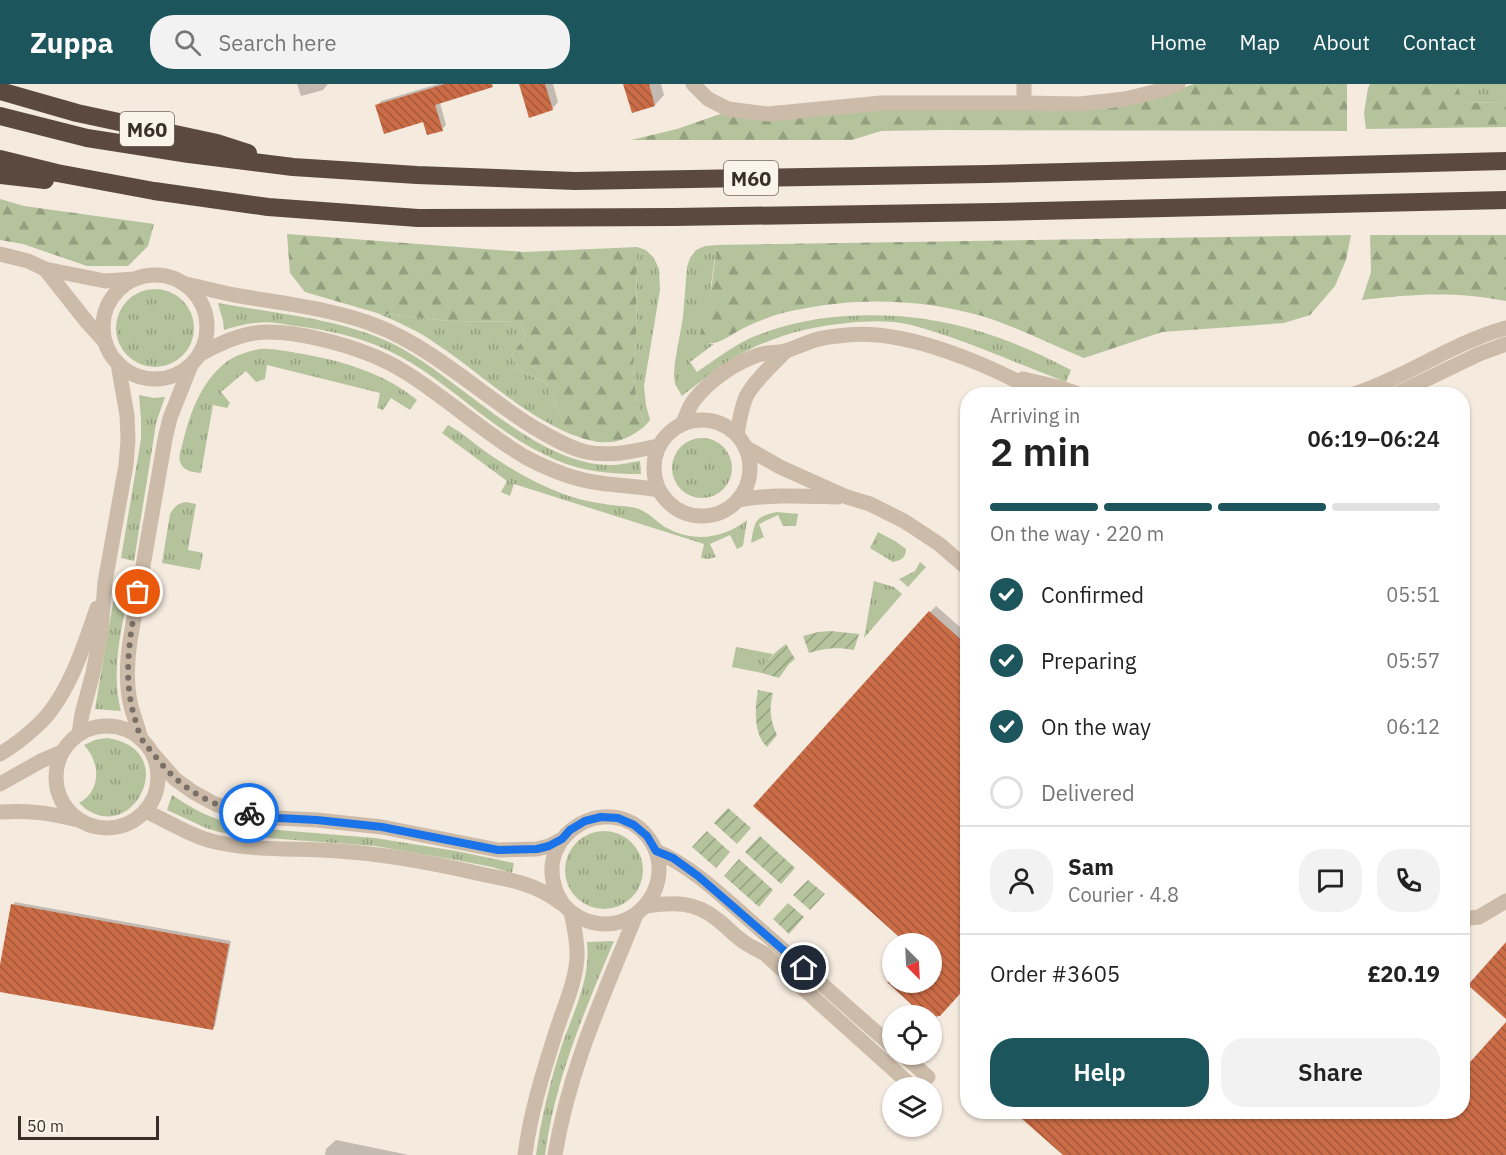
<!DOCTYPE html>
<html lang="en">
<head>
<meta charset="utf-8">
<style>
	:root { --surface:#fff; --page:#f2f2f2; --text:#222; --muted:#767676; --line:#e0e0e0; --accent:#1d555d }
	body { margin:0; font-family:"IBM Plex Sans",sans-serif; background:var(--page); color:var(--text); height:100vh; display:flex; flex-direction:column; font-size:22px; white-space:nowrap }
	* { box-sizing:border-box; margin:0 }
	p { font-size:20px; color:var(--muted) }
	.icon { flex:none; width:33px; height:33px; fill:none; stroke:currentColor; stroke-width:2; stroke-linecap:round; stroke-linejoin:round }
	.map { position:relative; flex:1; overflow:hidden }
	.side { position:absolute; left:960px; top:303px; width:510px; height:732px; display:flex; flex-direction:column; background:var(--surface); border-radius:24px; box-shadow:0 2px 4px #0004 }
	.side>* { flex:none }
	.needle { width:39px; rotate:156deg }
	.buttons { position:absolute; left:882px; top:849px; display:grid; gap:12px }
	.buttons a { display:grid; place-items:center; width:60px; height:60px; border-radius:50%; background:var(--surface); box-shadow:0 2px 4px #0004; font-size:30px }
	.scale { position:absolute; left:18px; bottom:15px; width:141px; box-sizing:border-box; padding-left:6px; border:3px solid #392f29; border-top:0; font-size:16px; line-height:21px; white-space:nowrap; color:#392f29; -webkit-text-stroke:4px #fbf4eb; paint-order:stroke }
	.pin { position:absolute; display:grid; place-items:center; width:51px; height:51px; color:#fff; margin:-26px; border:3px solid #fff; border-radius:50%; box-shadow:0 2px 6px #0007 }
	.courier { position:absolute; display:grid; place-items:center; width:60px; height:60px; margin:-30px; border:4px solid #1a73e8; border-radius:50%; background:#fff; color:#222; box-shadow:0 2px 8px #0007 }
	.headline em { font-style:normal; font-weight:600 }
	.headline div { display:flex; flex-direction:column-reverse }
	.headline { display:flex; align-items:center; justify-content:space-between; height:102px; padding:0 30px }
	h1 { font-size:39px; font-weight:600; line-height:45px }
	.bar { display:grid; grid-template-columns:repeat(4,1fr); gap:9px 6px; align-content:center; height:72px; padding:0 30px }
	.bar i { height:8px; border-radius:4px; background:var(--line) }
	.bar .selected { background:var(--accent) }
	.bar p { grid-column:span 4 }
	.line { display:flex; align-items:center; gap:15px; padding:0 30px; border-top:2px solid var(--line) }
	.line div { flex:1 }
	.round { display:grid; place-items:center; flex:none; width:63px; height:63px; border-radius:24px; background:var(--page) }
	ol { padding:0 30px; list-style:none }
	li { display:flex; align-items:center; gap:18px; height:66px }
	li p { margin-inline-start:auto }
	li .icon { padding:6px; border-radius:50%; background:var(--accent); color:#fff; stroke-width:4 }
	li:last-child { color:var(--muted) }
	li i { width:33px; height:33px; border:3px solid var(--line); border-radius:50% }
	.primary-button { display:flex; gap:12px; margin-top:auto; padding:12px 30px }
	.primary-button a { flex:1; height:69px; border-radius:24px; background:var(--accent); color:#fff; font-size:24px; font-weight:600; line-height:69px; text-align:center }
	.primary-button a+a { background:var(--page); color:var(--text) }
	header { display:flex; align-items:center; gap:36px; box-sizing:border-box; height:84px; padding:0 30px; background:var(--accent); color:#fff }
	header strong { font-size:28px }
	nav { display:flex; gap:33px; margin-inline-start:auto; font-size:21px }
	.search { width:420px; height:54px; background:var(--page); display:flex; align-items:center; gap:15px; box-sizing:border-box; padding:0 21px; border-radius:24px; color:var(--muted); font-size:22px }
	.map>svg:first-child { display:block }
</style>
</head>
<body>
<header>
<strong>Zuppa</strong>
<div class="search"><svg class="icon" aria-label="search" viewBox="0 0 24 24"><circle cx="10" cy="10" r="6"/><path d="M15 15l6 6"/></svg>Search here</div>
<nav><a>Home</a><a>Map</a><a>About</a><a>Contact</a></nav>
</header>
<div class="map">
<svg width="1506" height="1071" viewBox="0 0 1506 1071">
	<defs>
		<pattern id="grass-tufts" width="24" height="20" patternUnits="userSpaceOnUse" patternTransform="scale(1.5)"><rect width="24" height="20" fill="#b5c39d"/><path d="M3 7l-1-3M5 7V3M7 7l1-3M15 17l-1-3M17 17v-4M19 17l1-3" fill="none" stroke="#949f80"/></pattern>
		<pattern id="forest-firs" width="22" height="20" patternUnits="userSpaceOnUse" patternTransform="scale(1.5)"><rect width="22" height="20" fill="#b5c39d"/><path d="M5 1l3.5 6h-7zM16 11l3.5 6h-7z" fill="#949f80"/></pattern>
		<pattern id="garden-furrows" width="10" height="10" patternUnits="userSpaceOnUse" patternTransform="scale(1.5)"><rect width="10" height="10" fill="#b5c39d"/><path d="M-1 1l2-2M0 10L10 0M9 11l2-2" fill="none" stroke="#949f80"/></pattern>
		<pattern id="building-back-hatch" width="6" height="6" patternUnits="userSpaceOnUse" patternTransform="scale(1.5)"><rect width="6" height="6" fill="#ca6c46"/><path d="M-1 5l2 2M0 0l6 6M5-1l2 2" fill="none" stroke="#a5593a"/></pattern>
	</defs>
	<rect width="100%" height="100%" fill="#f4eade"/>
	<g fill="url(#grass-tufts)">
		<path d="M1457 0H1506V18L1462 19Z"/>
		<path d="M717 161 702 260H714L690 278 697 288C716 275 734 261 755 252 786 240 815 234 848 232 931 227 999 248 1071 286L1066 298C1015 279 964 255 911 241 890 236 868 237 847 239 805 243 762 255 726 279 711 289 697 300 682 312L675 300 674 290 675 278 683 233 687 183 690 174 696 166 705 162Z"/>
		<path d="M637 163 646 166 654 174 659 185 660 206 644 302 646 321 650 336 645 342 637 319 633 284 636 257Z"/>
		<circle cx="155" cy="244" r="39"/>
		<path d="M218 219C273 229 336 234 387 257 457 289 534 383 613 381 621 381 631 378 640 377L641 390C611 390 584 388 556 376 506 355 468 317 424 287 383 259 344 248 296 242 282 240 269 237 255 239 244 240 234 243 224 246L223 237Z"/>
		<path d="M377 229 448 237 519 238 526 252 512 270 518 285 546 299 568 349C520 328 481 290 438 261 419 247 398 238 377 229Z"/>
		<path d="M259 265C272 264 284 267 297 269 339 276 383 288 417 316L410 326 391 314 383 326 377 324 380 309 267 281 265 295 256 298 246 287 221 308 230 319 227 324 213 321 201 389C194 388 185 388 181 380 178 374 180 368 182 362 189 332 200 299 225 279 235 271 247 268 259 265Z"/>
		<path d="M139 311 154 314 165 313 156 339 153 359 134 477 121 474 141 355V335Z"/>
		<path d="M448 341C460 347 471 357 482 365 508 384 536 400 566 411 581 416 596 419 611 421 620 422 630 422 639 425 649 429 656 437 665 443 693 459 723 455 747 436L743 462 737 465 730 451 710 460 716 473 708 475 701 474 704 460 514 400 510 412 501 408 507 397 442 349Z"/>
		<circle cx="702" cy="384" r="30"/>
		<path d="M186 418 196 420 188 466 203 469 200 486 162 479 170 430C174 423 178 419 186 418Z"/>
		<path d="M777 428 798 430 796 442H783L778 431 759 440 764 453 751 459C755 437 754 433 777 428Z"/>
		<path d="M878 448 895 457 906 465C906 474 901 476 893 478L870 464Z"/>
		<path d="M920 478 926 483 908 503 899 495 915 487Z"/>
		<path d="M117 495 131 497C123 540 110 583 121 627L95 625Z"/>
		<path d="M874 497 894 503 902 510 864 554Z"/>
		<path d="M736 563 773 570 767 578 762 589 732 583Z"/>
		<path d="M107 654C185 665 130 769 79 719 101 707 101 679 84 661L95 656Z"/>
		<path d="M172 711C202 731 219 738 254 744L375 754 456 767 514 779 512 789 492 783 456 776 375 762 254 753 219 748 206 744 167 726Z"/>
		<circle cx="604" cy="786" r="39"/>
		<path d="M614 857C585 926 555 995 545 1071H536C541 1035 550 998 561 964 573 928 591 896 587 858Z"/>
	</g>
	<g fill="url(#forest-firs)">
		<path d="M1194 0H1347V47L942 46 881 47 852 56H631L677 45 726 28 767 32 1170 8Z"/>
		<path d="M1370 0H1457L1463 19 1506 18V43L1366 45 1364 29 1368 4Z"/>
		<path d="M0 115 24 122 154 140 148 162 128 182H87L23 160 0 156Z"/>
		<path d="M287 150 524 168 637 163 636 257 633 284 637 319 645 342C618 364 598 361 568 349L546 299 518 285 512 270 526 252 519 238 448 237 377 229 305 208 290 189Z"/>
		<path d="M1351 151 1346 176 1335 202 1310 231 1284 239 1162 248 1084 274C1050 260 1017 243 982 232 919 214 854 213 791 227 777 230 761 236 748 242 730 250 722 261 702 260L699 255 712 199 717 161Z"/>
		<path d="M1370 151H1506V217C1456 207 1412 210 1362 216L1371 188Z"/>
	</g>
	<g fill="url(#garden-furrows)">
		<path d="M830 547 859 550 854 566C838 563 824 564 809 569L803 552 818 548Z"/>
		<path d="M786 560 795 575 789 580 779 594 762 589C767 575 774 569 786 560Z"/>
		<path d="M758 606 773 609C769 624 770 637 777 651L767 663C753 650 755 623 758 606Z"/>
		<path d="M728 724 751 744 737 760 714 739Z"/>
		<path d="M707 747 730 768 716 784 692 763Z"/>
		<path d="M760 752 795 784 781 800 745 768Z"/>
		<path d="M739 775 773 806 759 823 724 792Z"/>
		<path d="M808 796 825 810 810 826 793 811Z"/>
		<path d="M788 819 804 833 789 850 773 835Z"/>
	</g>
	<g fill="#0003">
		<path d="M297 0H328L323 6 301 12Z"/>
		<path d="M438 0H485L440 19 446 41 442 45 424 36 377 22 381 17Z"/>
		<path d="M520 0H553L558 18 552 25Z"/>
		<path d="M625 0H661L664 11 655 21Z"/>
		<path d="M936 522 968 550V905L965 903 932 939V932H920L910 923 932 898 930 528Z"/>
		<path d="M15 818 231 857 215 942 212 945 0 906V889L13 821Z"/>
		<path d="M1506 941V1071H1065L1017 1028H1462Z"/>
		<path d="M336 1056 409 1071H325L326 1065Z"/>
	</g>
	<g fill="url(#building-back-hatch)">
		<path d="M445 0H492L493 3 435 21 443 47 427 51 423 38 384 50 375 21Z"/>
		<path d="M519 0H545L553 26 529 34Z"/>
		<path d="M623 0H649L655 22 632 29Z"/>
		<path d="M929 527 968 562V901L940 932H924L887 898H932V860H907L753 722Z"/>
		<path d="M11 820 229 860 213 946 0 908V881Z"/>
		<path d="M1506 858V935L1468 901Z"/>
		<path d="M1506 938V1071H1063L1014 1028H1462V987Z"/>
	</g>
	<g fill="none" stroke-linecap="round" stroke-linejoin="round">
		<g stroke="#ccbba9" stroke-width="15">
			<path d="M693 0 708 15 728 25 768 30 881 19H1024L1080 20 1125 15 1162 6 1178 0"/>
			<path d="M1024 19V0"/>
			<path d="M0 170 28 177 45 185 105 197 135 195"/>
			<path d="M45 185 87 238 105 258"/>
			<circle cx="155" cy="243" r="52"/>
			<path d="M182 199C201 203 221 209 240 212 286 220 334 225 377 242 433 264 482 311 533 343 549 352 568 364 586 368 610 373 635 367 658 362"/>
			<path d="M199 271C244 245 269 243 320 255 350 262 378 271 405 288 447 314 484 349 527 374 550 386 575 396 600 399 620 402 639 402 658 406"/>
			<path d="M1023 295 1058 303 1079 310"/>
			<path d="M1354 310C1407 293 1452 259 1506 244"/>
			<path d="M1396 310 1479 270 1506 260"/>
			<circle cx="702" cy="384" r="48"/>
			<path d="M683 339C686 332 689 322 695 315 710 296 735 279 758 271 766 268 776 269 785 267 796 264 805 259 815 256 825 253 837 252 847 251 907 245 990 281 1041 310"/>
			<path d="M737 350C739 338 741 325 746 313 754 297 773 280 786 267"/>
			<path d="M745 363 780 383 847 413 870 420 904 437 939 460 968 485"/>
			<path d="M738 416C773 410 803 412 838 413"/>
			<circle cx="107" cy="693" r="51"/>
			<path d="M79 650 82 630 93 589 101 548 105 498 126 381 128 356 127 331 118 280"/>
			<path d="M141 655C138 643 133 631 130 618 126 598 127 577 130 557L165 355 170 334 191 281"/>
			<path d="M0 670C14 662 26 652 38 641 68 613 84 562 97 524"/>
			<path d="M153 670 175 695 193 708 215 720 237 727 277 734 317 736 382 743 498 766 537 765 549 762 562 755"/>
			<path d="M0 700 41 677 62 668"/>
			<path d="M145 727C170 738 193 754 220 759 259 767 299 764 338 767 386 770 434 779 481 790 494 793 508 795 521 799 535 803 549 810 561 819 565 821 567 825 571 828 580 835 593 840 605 840 649 840 676 787 647 752 610 707 536 748 555 804 556 809 560 815 563 820"/>
			<path d="M0 728C30 726 48 729 78 736"/>
			<path d="M656 767C693 783 724 814 755 841 801 881 846 922 892 962"/>
			<path d="M646 822C674 818 695 817 718 836 727 843 735 852 744 858 751 863 758 866 765 870L914 1004"/>
			<path d="M1462 835 1479 833 1506 817"/>
			<path d="M902 970 928 993"/>
			<path d="M525 1071C530 1031 542 992 554 954 562 927 575 902 577 874 578 858 574 843 571 828"/>
			<path d="M555 1071C569 985 604 910 636 831"/>
		</g>
		<g stroke="#5b4940" stroke-width="18">
			<path d="M0 7 77 29 217 59 248 69"/>
			<path d="M0 32 87 54 189 70 293 83 417 91 575 97 988 90 1506 77"/>
			<path d="M0 75 57 89 154 107 268 123 418 134 674 133 995 128 1506 116"/>
			<path d="M0 91 45 96"/>
		</g>
	</g>
	<g fill="none" stroke-linecap="round" stroke-linejoin="round">
		<path stroke="#7a7068" stroke-width="6" stroke-dasharray="0 10.8" d="M138 508C130 551 122 593 135 635 137 642 139 651 143 657 150 666 158 676 166 685 188 709 217 724 249 729"/>
		<path stroke="#1a73e8" stroke-width="8" d="M249 729 278 734 317 736 382 743 498 766 537 765 549 762 562 755 570 746 585 737 601 733 618 734 634 741 647 752 656 767 673 774 698 792 804 884"/>
	</g>
	<g text-anchor="middle" dominant-baseline="central" stroke-width="4.5" stroke-linejoin="round" paint-order="stroke">
		<g fill="#fbf4eb" stroke="#736a63" stroke-width="1.5">
			<rect x="120" y="28" width="54" height="34" rx="4.5"/>
			<rect x="724" y="77" width="54" height="34" rx="4.5"/>
		</g>
		<g font-size="20" font-weight="bold" fill="#392f29">
			<text x="147" y="45">M60</text>
			<text x="751" y="94">M60</text>
		</g>
	</g>
</svg>
<div class="buttons">
<a><svg class="needle" viewBox="-14 -14 28 28"><path d="M0-13l5 13h-10z" fill="#e53935"/><path d="M0 13l5-13h-10z" fill="#767676"/></svg></a>
<a><svg class="icon" aria-label="locate" viewBox="0 0 24 24"><circle cx="12" cy="12" r="6"/><path d="M12 2v4M12 18v4M2 12h4M18 12h4"/></svg></a>
<a><svg class="icon" aria-label="layers" viewBox="0 0 24 24"><path d="M12 4l9 5-9 5-9-5zM3 14l9 5 9-5"/></svg></a>
</div>
<div class="scale">50 m</div>
<div class="pin" style="left:138px;top:508px;background:#ea580c"><svg class="icon" aria-label="bag" viewBox="0 0 24 24"><path d="M5 8h14l-1 12H6zM9 8a3 3 0 0 1 6 0"/></svg></div>
<div class="pin" style="left:804px;top:884px;background:#1f2937"><svg class="icon" aria-label="home" viewBox="0 0 24 24"><path d="M3 11l9-7 9 7M6 9v11h12V9"/></svg></div>
<div class="courier" style="left:249px;top:729px"><svg class="icon" aria-label="bike" viewBox="0 0 24 24"><circle cx="6" cy="16" r="4"/><circle cx="18" cy="16" r="4"/><path d="M6 16l4-8h5l3 8M10 8l3 8H6M13 5h3"/></svg></div>
<section class="side">
<div class="headline"><div><h1>2 min</h1><p>Arriving in</p></div><em>06:19–06:24</em></div>
<div class="bar"><i class="selected"></i><i class="selected"></i><i class="selected"></i><i></i><p>On the way · 220 m</p></div>
<ol>
<li><svg class="icon" aria-label="check" viewBox="0 0 24 24"><path d="M5 12l5 5 9-10"/></svg>Confirmed<p>05:51</p></li>
<li><svg class="icon" aria-label="check" viewBox="0 0 24 24"><path d="M5 12l5 5 9-10"/></svg>Preparing<p>05:57</p></li>
<li><svg class="icon" aria-label="check" viewBox="0 0 24 24"><path d="M5 12l5 5 9-10"/></svg>On the way<p>06:12</p></li>
<li><i></i>Delivered</li>
</ol>
<div class="line" style="height:108px"><a class="round"><svg class="icon" aria-label="person" viewBox="0 0 24 24"><circle cx="12" cy="8" r="4"/><path d="M4 21q1-7 8-7t8 7"/></svg></a><div><b>Sam</b><p>Courier · 4.8</p></div><a class="round"><svg class="icon" aria-label="chat" viewBox="0 0 24 24"><path d="M4 5h16v11H9l-5 4z"/></svg></a><a class="round"><svg class="icon" aria-label="phone" viewBox="0 0 24 24"><path d="M5 4h4l2 5-3 2q2 4 5 5l2-3 5 2v4C11 20 4 13 5 4z"/></svg></a></div>
<div class="line" style="height:78px"><div>Order #3605</div><b>£20.19</b></div>
<div class="primary-button"><a>Help</a><a>Share</a></div>
</section>
</div>
</body>
</html>
